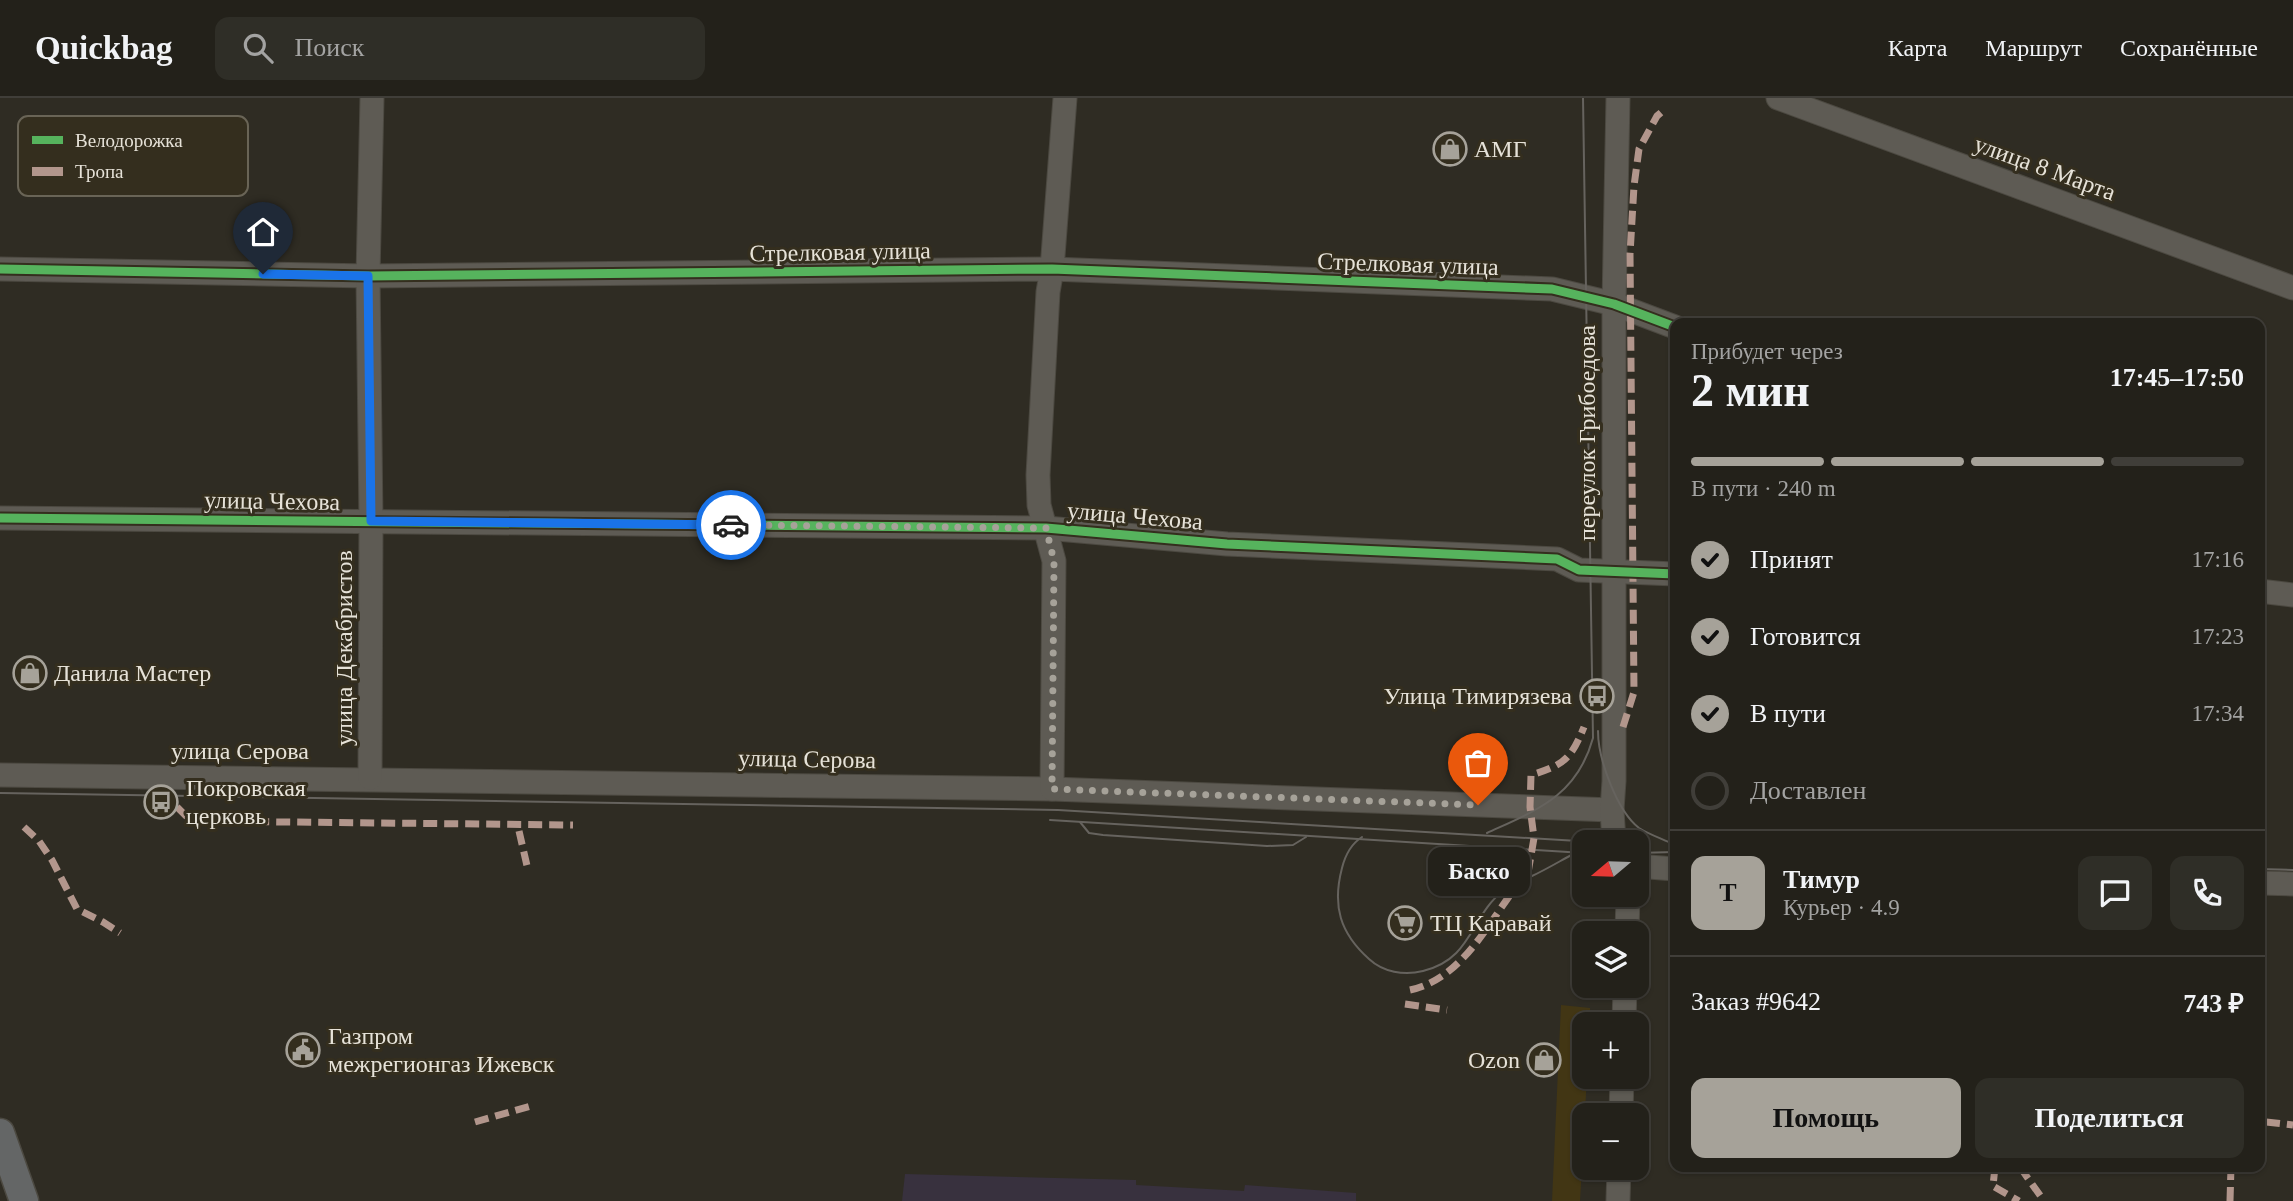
<!DOCTYPE html>
<html lang="ru">
<head>
<meta charset="utf-8">
<style>
	:root { --surface:#23211a; --page:#2f2e27; --text:#f1f3f6; --muted:#a3a3a2; --line:#403e39; --accent:#a6a299 }
	body { margin:0; font-family:"Times New Roman",serif; background:var(--page); color:var(--text); height:100vh; display:flex; flex-direction:column; font-size:26px; white-space:nowrap }
	* { box-sizing:border-box; margin:0 }
	p { font-size:23px; color:var(--muted) }
	.icon { flex:none; width:38px; height:38px; fill:none; stroke:currentColor; stroke-width:2; stroke-linecap:round; stroke-linejoin:round }
	.map { position:relative; flex:1; overflow:hidden }
	.panel { position:absolute; left:1670px; top:220px; width:595px; height:854px; display:flex; flex-direction:column; background:var(--surface); border-radius:14px; box-shadow:0 2px 5px #0004,0 0 0 2px var(--line) }
	.panel>* { flex:none }
	.needle { width:46px; rotate:251deg }
	.controls { position:absolute; left:1572px; top:732px; display:grid; gap:14px }
	.controls a { display:grid; place-items:center; width:77px; height:77px; border-radius:14px; background:var(--surface); box-shadow:0 2px 5px #0004,0 0 0 2px var(--line); font-size:35px }
	.pin { position:absolute; display:grid; place-items:center; width:60px; height:60px; color:#fff; margin:-72px -30px; border-radius:50% 50% 50% 0; rotate:-45deg; box-shadow:0 0 7px #0007 }
	.pin .icon { rotate:45deg }
	.courier { position:absolute; display:grid; place-items:center; width:70px; height:70px; margin:-35px; border:5px solid #1a73e8; border-radius:50%; background:#fff; color:#222; box-shadow:0 2px 9px #0007 }
	.bubble { position:absolute; height:49px; border-radius:14px; background:var(--surface); box-shadow:0 2px 5px #0004,0 0 0 2px var(--line); font-size:23px; font-weight:600; line-height:49px; text-align:center }
	.head em { font-style:normal; font-weight:600 }
	.head div { display:flex; flex-direction:column-reverse }
	.head { display:flex; align-items:center; justify-content:space-between; height:119px; padding:0 21px }
	h1 { font-size:46px; font-weight:600; line-height:52px }
	.bar { display:grid; grid-template-columns:repeat(4,1fr); gap:10px 7px; align-content:center; height:84px; padding:0 21px }
	.bar i { height:9px; border-radius:5px; background:var(--line) }
	.bar .current { background:var(--accent) }
	.bar p { grid-column:span 4 }
	.line { display:flex; align-items:center; gap:18px; padding:0 21px; border-top:2px solid var(--line) }
	.line div { flex:1 }
	.round { display:grid; place-items:center; flex:none; width:74px; height:74px; border-radius:14px; background:var(--page) }
	ol { padding:0 21px; list-style:none }
	li { display:flex; align-items:center; gap:21px; height:77px }
	li p { margin-inline-start:auto }
	li .icon { padding:7px; border-radius:50%; background:var(--accent); color:#111; stroke-width:4 }
	li:last-child { color:var(--muted) }
	li i { width:38px; height:38px; border:4px solid var(--line); border-radius:50% }
	.cta { display:flex; gap:14px; margin-top:auto; padding:14px 21px }
	.cta a { flex:1; height:80px; border-radius:14px; background:var(--accent); color:#111; font-size:28px; font-weight:600; line-height:80px; text-align:center }
	.cta a+a { background:var(--page); color:var(--text) }
	header { display:flex; align-items:center; gap:42px; box-sizing:border-box; height:98px; padding:0 35px; background:var(--surface); border-bottom:2px solid var(--line) }
	header strong { font-size:33px }
	nav { display:flex; gap:38px; margin-inline-start:auto; font-size:24px }
	.search { width:490px; height:63px; background:var(--page); display:flex; align-items:center; gap:18px; box-sizing:border-box; padding:0 24px; border-radius:14px; color:var(--muted); font-size:26px }
	.map>svg:first-child { display:block }
</style>
</head>
<body>
<header>
<strong>Quickbag</strong>
<div class="search"><svg class="icon" aria-label="search" viewBox="0 0 24 24"><circle cx="10" cy="10" r="6"/><path d="M15 15l6 6"/></svg>Поиск</div>
<nav><a>Карта</a><a>Маршрут</a><a>Сохранённые</a></nav>
</header>
<div class="map">
<svg width="2293" height="1103" viewBox="0 0 2293 1103">
	<rect width="100%" height="100%" fill="#2f2c23"/>
	<path fill="#38313e" d="M905 1076 1136 1082V1087L1244 1093 1245 1087 1356 1095V1103H902Z"/>
	<path fill="#423614" d="M1561 907 1590 910V926H1584V978H1587L1580 1103H1552Z"/>
	<g fill="none" stroke-linecap="round" stroke-linejoin="round">
		<defs>
			<g id="minor">
				<path d="M1778 0 2293 190"/>
				<path d="M0 171 368 178 1052 171 1552 191 1614 206 1675 229"/>
				<path d="M0 420 1046 430 1227 446 1557 461 1579 472 1675 476"/>
				<path d="M2259 493 2293 497"/>
				<path d="M0 677 1052 691 1612 712"/>
				<path d="M370 680 371 423 368 178 372 0"/>
				<path d="M1052 691 1054 463 1039 407 1038 377 1048 194 1052 171 1065 0"/>
				<path d="M1614 744 1612 712 1614 683V206L1618 0"/>
				<path d="M1636 768 1675 771"/>
				<path d="M2259 785 2293 786"/>
				<path d="M1627 835 1628 796"/>
				<path d="M1624 926 1625 887"/>
				<path d="M1621 1017 1622 978"/>
				<path d="M1618 1103 1619 1069"/>
			</g>
			<path id="major" d="M0 1035 24 1103"/>
		</defs>
		<use href="#minor" stroke="#4c4941" stroke-width="25"/>
		<use href="#major" stroke="#4c4941" stroke-width="31"/>
		<use href="#minor" stroke="#5e5b54" stroke-width="23"/>
		<use href="#major" stroke="#646666" stroke-width="28"/>
		<g stroke="#66635e" stroke-width="2">
			<path d="M1598 633C1598 661 1617 713 1639 730 1650 737 1663 741 1675 747"/>
			<path d="M0 695 1058 712 1595 744"/>
			<path d="M1050 722 1584 755"/>
			<path d="M1080 724 1089 735 1103 737 1267 748 1293 747 1306 739"/>
			<path d="M1487 735C1537 712 1577 698 1593 640L1583 0"/>
			<path d="M1362 739C1351 746 1345 758 1342 770 1332 808 1340 835 1369 861 1383 874 1404 878 1423 873 1473 861 1470 818 1504 792 1512 785 1523 782 1532 778 1547 771 1560 763 1575 755"/>
			<path d="M1636 755 1675 754"/>
			<path d="M2259 771 2293 772"/>
		</g>
		<g stroke="#b2968c" stroke-width="7" stroke-dasharray="14 7" stroke-linecap="butt">
			<path d="M1623 629 1634 594 1630 156 1634 88 1639 51 1657 18 1665 11"/>
			<path d="M177 709 191 723 573 727"/>
			<path d="M24 729 39 743 52 762 77 811 103 824 120 835"/>
			<path d="M519 733 528 772"/>
			<path d="M1528 775 1534 740 1530 709 1531 677C1564 667 1571 661 1584 629"/>
			<path d="M1410 892C1460 881 1485 831 1513 793L1522 788"/>
			<path d="M1405 906 1447 912"/>
			<path d="M475 1024 531 1008"/>
			<path d="M2266 1024 2293 1027"/>
			<path d="M1995 1069 1993 1088 2019 1103"/>
			<path d="M2020 1069 2044 1103"/>
			<path d="M1853 1074V1069"/>
			<path d="M2230 1103 2231 1069"/>
		</g>
		<defs>
			<g id="cycleway">
				<path d="M0 171 368 178 1052 171 1552 191 1614 206 1675 229"/>
				<path d="M0 420 1046 430 1227 446 1557 461 1579 472 1675 476"/>
			</g>
		</defs>
		<use href="#cycleway" stroke="#342e1e" stroke-width="13"/>
		<use href="#cycleway" stroke="#56b35d" stroke-width="9"/>
	</g>
	<g fill="none" stroke-linecap="round" stroke-linejoin="round">
		<path stroke="#a6a299" stroke-width="7" stroke-dasharray="0 12.6" d="M731 427 1046 430 1054 463 1052 691 1478 707"/>
		<path stroke="#1a73e8" stroke-width="9" d="M263 176 368 178 371 423 731 427"/>
	</g>
	<defs>
		<symbol id="shop-ring" viewBox="-11 -11 22 22"><circle r="9.5" fill="#342e1e" stroke="#a6a299" stroke-width="1.5"/><path d="M-5-2.5h2.3a2.7 3.5 0 0 1 5.4 0H5L5.5 6h-11ZM-1.5-2.5h3a1.5 2.3 0 0 0-3 0Z" fill="#a6a299"/></symbol>
		<symbol id="bus-ring" viewBox="-11 -11 22 22"><circle r="9.5" fill="#342e1e" stroke="#a6a299" stroke-width="1.5"/><path d="M-5-6H5V4H4V6H2V4H-2V6H-4V4H-5ZM-3.5-4V0h7V-4ZM-3.5 1.2v1.5H-2V1.2ZM2 1.2v1.5H3.5V1.2Z" fill="#a6a299"/></symbol>
		<symbol id="supermarket-ring" viewBox="-11 -11 22 22"><circle r="9.5" fill="#342e1e" stroke="#a6a299" stroke-width="1.5"/><path d="M-6-5.5h2.5l.6 2H6L4.5 2H-2.5L-4.4-4H-6ZM-1.5 3.2a1.3 1.3 0 1 0 .1 0ZM3 3.2a1.3 1.3 0 1 0 .1 0Z" fill="#a6a299"/></symbol>
		<symbol id="civic-ring" viewBox="-11 -11 22 22"><circle r="9.5" fill="#342e1e" stroke="#a6a299" stroke-width="1.5"/><path d="M-.6-6.5H3V-4.5H.6V-3L4-1V1h2V6H-6V1h2V-1L-.6-3ZM-1.2 2.5V6h2.4V2.5Z" fill="#a6a299"/></symbol>
	</defs>
	<g fill-rule="evenodd">
		<use href="#shop-ring" x="1431" y="32" width="38" height="38"/>
		<use href="#shop-ring" x="11" y="556" width="38" height="38"/>
		<use href="#bus-ring" x="1578" y="579" width="38" height="38"/>
		<use href="#bus-ring" x="142" y="685" width="38" height="38"/>
		<use href="#supermarket-ring" x="1386" y="806" width="38" height="38"/>
		<use href="#civic-ring" x="284" y="933" width="38" height="38"/>
		<use href="#shop-ring" x="1525" y="943" width="38" height="38"/>
	</g>
	<g text-anchor="middle" dominant-baseline="central" stroke-width="6" stroke-linejoin="round" paint-order="stroke">
		<g font-size="24" fill="#e6e2d8" stroke="#342e1e" text-anchor="start">
			<text x="1474" y="51">АМГ</text>
			<text x="54" y="575">Данила Мастер</text>
			<text x="1572" y="598" text-anchor="end">Улица Тимирязева</text>
			<text x="186" y="690">Покровская<tspan x="186" dy="28">церковь</tspan></text>
			<text x="1430" y="825">ТЦ Каравай</text>
			<text x="328" y="938">Газпром<tspan x="328" dy="28">межрегионгаз Ижевск</tspan></text>
			<text x="1520" y="962" text-anchor="end">Ozon</text>
		</g>
		<g font-size="24" fill="#e6e2d8" stroke="#342e1e">
			<text transform="translate(2045 70) rotate(20)">улица 8 Марта</text>
			<text transform="translate(840 154) rotate(-1)">Стрелковая улица</text>
			<text transform="translate(1408 166) rotate(2)">Стрелковая улица</text>
			<text transform="translate(1587 335) rotate(-90)">переулок Грибоедова</text>
			<text transform="translate(272 403) rotate(1)">улица Чехова</text>
			<text transform="translate(1135 418) rotate(5)">улица Чехова</text>
			<text transform="translate(344 550) rotate(-90)">улица Декабристов</text>
			<text x="240" y="653">улица Серова</text>
			<text transform="translate(807 661) rotate(1)">улица Серова</text>
		</g>
	</g>
	<rect x="18" y="18" width="230" height="80" rx="10" fill="#342e1e" stroke="#696456" stroke-width="2"/>
	<rect x="32" y="38" width="31" height="8" fill="#56b35d"/>
	<rect x="32" y="69" width="31" height="9" fill="#b2968c"/>
	<g font-size="19" fill="#e6e2d8">
		<text x="75" y="49">Велодорожка</text>
		<text x="75" y="80">Тропа</text>
	</g>
</svg>
<div class="controls">
<a><svg class="needle" viewBox="-14 -14 28 28"><path d="M0-13l5 13h-10z" fill="#e53935"/><path d="M0 13l5-13h-10z" fill="#a3a3a2"/></svg></a>
<a><svg class="icon" aria-label="layers" viewBox="0 0 24 24"><path d="M12 4l9 5-9 5-9-5zM3 14l9 5 9-5"/></svg></a>
<a>+</a>
<a>−</a>
</div>
<div class="pin" style="left:1478px;top:707px;background:#ea580c"><svg class="icon" aria-label="bag" viewBox="0 0 24 24"><path d="M5 8h14l-1 12H6zM9 8a3 3 0 0 1 6 0"/></svg></div>
<div class="pin" style="left:263px;top:176px;background:#1f2937"><svg class="icon" aria-label="home" viewBox="0 0 24 24"><path d="M3 11l9-7 9 7M6 9v11h12V9"/></svg></div>
<div class="courier" style="left:731px;top:427px"><svg class="icon" aria-label="car" viewBox="0 0 24 24"><path d="M5 17H2v-5l4-1 3-4h7l3 4 3 1v5h-3M9 17h6M6 11h13"/><circle cx="7" cy="17" r="2"/><circle cx="17" cy="17" r="2"/></svg></div>
<div class="bubble" style="left:1428px;top:749px;width:102px">Баско</div>
<section class="panel">
<div class="head"><div><h1>2 мин</h1><p>Прибудет через</p></div><em>17:45–17:50</em></div>
<div class="bar"><i class="current"></i><i class="current"></i><i class="current"></i><i></i><p>В пути · 240 m</p></div>
<ol>
<li><svg class="icon" aria-label="check" viewBox="0 0 24 24"><path d="M5 12l5 5 9-10"/></svg>Принят<p>17:16</p></li>
<li><svg class="icon" aria-label="check" viewBox="0 0 24 24"><path d="M5 12l5 5 9-10"/></svg>Готовится<p>17:23</p></li>
<li><svg class="icon" aria-label="check" viewBox="0 0 24 24"><path d="M5 12l5 5 9-10"/></svg>В пути<p>17:34</p></li>
<li><i></i>Доставлен</li>
</ol>
<div class="line" style="height:126px"><b class="round" style="background:var(--accent);color:#111">Т</b><div><b>Тимур</b><p>Курьер · 4.9</p></div><a class="round"><svg class="icon" aria-label="chat" viewBox="0 0 24 24"><path d="M4 5h16v11H9l-5 4z"/></svg></a><a class="round"><svg class="icon" aria-label="phone" viewBox="0 0 24 24"><path d="M5 4h4l2 5-3 2q2 4 5 5l2-3 5 2v4C11 20 4 13 5 4z"/></svg></a></div>
<div class="line" style="height:91px"><div>Заказ #9642</div><b>743 ₽</b></div>
<div class="cta"><a>Помощь</a><a>Поделиться</a></div>
</section>
</div>
</body>
</html>
